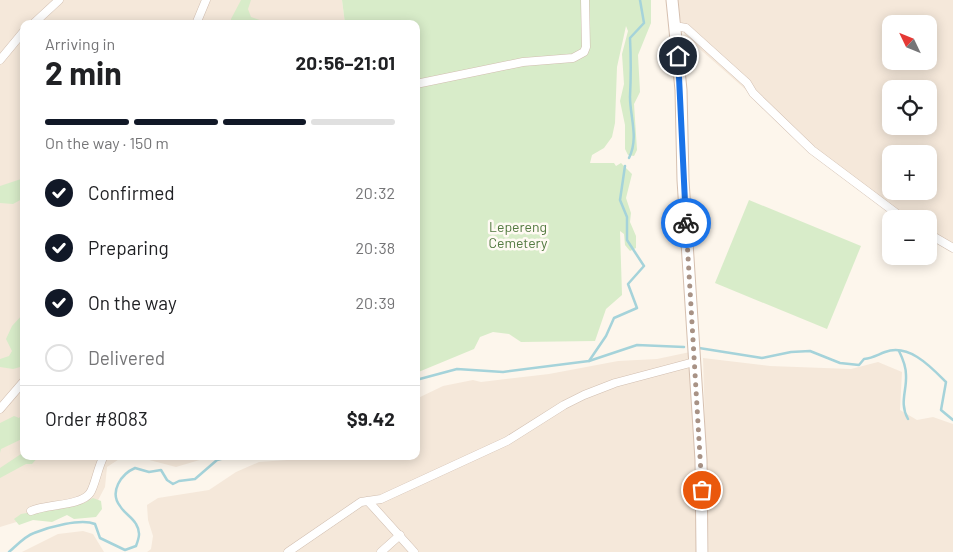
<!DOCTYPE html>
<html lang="en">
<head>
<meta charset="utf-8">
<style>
	:root { --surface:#fff; --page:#f2f2f2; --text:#202124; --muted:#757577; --line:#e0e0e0; --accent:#111827 }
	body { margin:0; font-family:Barlow,sans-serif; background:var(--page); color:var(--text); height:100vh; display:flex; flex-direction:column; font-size:19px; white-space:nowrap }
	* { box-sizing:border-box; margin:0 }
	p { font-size:16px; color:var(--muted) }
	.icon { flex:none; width:28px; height:28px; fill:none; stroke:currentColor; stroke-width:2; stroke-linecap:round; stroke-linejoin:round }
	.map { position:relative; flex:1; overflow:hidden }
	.side { position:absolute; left:20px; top:20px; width:400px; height:440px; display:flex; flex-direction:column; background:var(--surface); border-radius:10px; box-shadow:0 2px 12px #0003 }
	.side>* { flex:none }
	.needle { width:32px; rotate:313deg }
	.buttons { position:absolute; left:882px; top:15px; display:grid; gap:10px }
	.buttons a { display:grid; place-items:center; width:55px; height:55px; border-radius:10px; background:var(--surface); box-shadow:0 2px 12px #0003; font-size:25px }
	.pin { position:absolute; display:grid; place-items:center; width:42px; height:42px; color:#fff; margin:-21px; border:2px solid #fff; border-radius:50%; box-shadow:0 1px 5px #0007 }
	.courier { position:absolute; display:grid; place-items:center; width:50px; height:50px; margin:-25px; border:4px solid #1a73e8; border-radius:50%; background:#fff; color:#222; box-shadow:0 1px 6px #0007 }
	.summary em { font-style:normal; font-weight:700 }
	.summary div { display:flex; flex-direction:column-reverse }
	.summary { display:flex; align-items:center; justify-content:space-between; height:85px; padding:0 25px }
	h1 { font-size:32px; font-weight:700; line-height:38px }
	.bar { display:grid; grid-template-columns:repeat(4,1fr); gap:8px 5px; align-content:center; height:60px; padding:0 25px }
	.bar i { height:6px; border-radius:4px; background:var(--line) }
	.bar .on { background:var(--accent) }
	.bar p { grid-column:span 4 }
	.line { display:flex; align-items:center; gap:12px; padding:0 25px; border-top:1px solid var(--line) }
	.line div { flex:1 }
	ol { padding:0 25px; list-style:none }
	li { display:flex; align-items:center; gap:15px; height:55px }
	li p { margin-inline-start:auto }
	li .icon { padding:5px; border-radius:50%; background:var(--accent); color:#fff; stroke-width:4 }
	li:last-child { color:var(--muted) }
	li i { width:28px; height:28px; border:2px solid var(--line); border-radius:50% }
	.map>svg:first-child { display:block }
</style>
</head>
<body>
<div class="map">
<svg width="953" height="552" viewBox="0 0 953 552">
	<rect width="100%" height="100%" fill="#fdf6ec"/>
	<g fill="#f5e8da" fill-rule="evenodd">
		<path d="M0 0H342L345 24H24V456H124L107 467 105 487 96 504 59 509 0 527Z"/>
		<path d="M678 0H953V250L929 232V219H911L797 135 685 36 679 14ZM891 24H929V61H891ZM891 89H929V126H891ZM891 154H929V191H891Z"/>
		<path d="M690 352 695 450 696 552H147L151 549 153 536 148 520 147 505 158 498 209 490 236 472 259 462 287 460 294 456H416V399L443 386 473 380 481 382 549 374 618 361 657 359Z"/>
		<path d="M703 358 770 366 851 369 878 362 902 372 900 410 917 420 933 417 953 424V552H709Z"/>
		<path d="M134 456H213L176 467Z"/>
		<path d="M83 531 93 534 104 552H22L58 534Z"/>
	</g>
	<g fill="#d8ecc9">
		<path d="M241 0H251L248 9 251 17 271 24H231V19Z"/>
		<path d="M342 0H651V23L638 55 640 92 634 104 637 150 634 156 628 155 625 149V125L620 101 624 84 622 54 628 31 626 26 617 67 615 123 612 137 604 148 592 155 590 163H614L616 166 621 163 632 174 626 198 631 213 630 222 636 236V248L630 251 625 245 624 234 620 231 622 295 606 309 595 341 521 342 509 334 493 332 480 337 474 349 416 373V24H345Z"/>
		<path d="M24 178V198L13 204 0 203V186Z"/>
		<path d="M749 200 861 246 827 329 715 283Z"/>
		<path d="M24 313V366L13 369 0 367V359L9 356 12 351 6 339 12 326Z"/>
		<path d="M24 412V438L1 449 0 453V423L14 416 19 418Z"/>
		<path d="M24 452V456H39L32 464H26L0 478V468Z"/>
		<path d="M93 498 101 501 102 509 96 517 74 519 67 515 52 522 33 520 19 525 14 519 21 514 84 503Z"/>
	</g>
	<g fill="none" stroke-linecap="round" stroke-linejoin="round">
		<g stroke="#a5d3da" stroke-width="2.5">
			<path d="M629 158C639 138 630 117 630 97 631 77 631 58 630 38L644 23 640 0"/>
			<path d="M699 348 762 358 791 352 810 351 840 363 859 365 864 359C873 358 877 355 885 352 909 343 931 367 946 382L941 410 953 420"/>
			<path d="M899 351C903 359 906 366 906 375 907 391 899 403 908 419"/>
			<path d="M589 361 606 336 614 318 637 308 628 284 644 266 627 240V217L620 200 625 166"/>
			<path d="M416 380 457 369 503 372 589 361 637 345 684 347"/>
			<path d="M9 552C16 546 25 536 34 533 49 527 81 518 95 524L100 538 125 550 136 546C139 538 141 532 136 524 132 517 124 513 120 506 109 492 121 474 135 468L149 472 161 470 167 480 173 484 179 481 195 479 217 460 232 456"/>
		</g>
		<defs>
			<g id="street">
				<path d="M33 24 59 0"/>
				<path d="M196 24 206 0"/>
				<path d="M675 26 686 28 747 83 753 93 812 150 904 219"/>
				<path d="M0 60 24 31"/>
				<path d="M416 84 523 62 573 58 584 52 586 47 585 0"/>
				<path d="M929 234 953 248"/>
				<path d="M0 409 24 381"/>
				<path d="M368 501 414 552"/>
				<path d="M31 511C47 504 81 506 90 493 95 486 98 466 104 456"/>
				<path d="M288 552 361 502 381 499 507 441 564 405 584 395 615 383 694 362"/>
				<path d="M381 552 400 535"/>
			</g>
			<path id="secondary" d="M672 0 681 90 683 180 701 460 702 552"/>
		</defs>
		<use href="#street" stroke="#d1beb0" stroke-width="9"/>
		<use href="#secondary" stroke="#d6c0b0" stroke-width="13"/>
		<use href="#street" stroke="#fff" stroke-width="8"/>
		<use href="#secondary" stroke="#fff" stroke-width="11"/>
	</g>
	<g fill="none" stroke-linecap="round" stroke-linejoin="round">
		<path stroke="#a89285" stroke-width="5" stroke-dasharray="0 9" d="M686 223 702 490"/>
		<path stroke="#1a73e8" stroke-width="6" d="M678 56 686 223"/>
	</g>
	<g text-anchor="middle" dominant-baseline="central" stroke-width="5" stroke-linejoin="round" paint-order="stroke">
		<g font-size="14" fill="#537a41" stroke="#fffaf3">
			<text x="518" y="226">Lepereng<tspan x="518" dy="16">Cemetery</tspan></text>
		</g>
	</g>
</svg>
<div class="buttons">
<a><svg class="needle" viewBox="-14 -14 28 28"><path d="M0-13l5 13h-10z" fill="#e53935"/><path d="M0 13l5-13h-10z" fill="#757577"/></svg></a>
<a><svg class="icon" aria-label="locate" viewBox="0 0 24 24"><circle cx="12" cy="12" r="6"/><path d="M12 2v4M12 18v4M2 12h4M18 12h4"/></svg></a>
<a>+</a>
<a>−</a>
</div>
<div class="pin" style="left:702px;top:490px;background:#ea580c"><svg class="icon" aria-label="bag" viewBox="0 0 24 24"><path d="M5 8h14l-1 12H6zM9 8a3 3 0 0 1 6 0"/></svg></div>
<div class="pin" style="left:678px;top:56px;background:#1f2937"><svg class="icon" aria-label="home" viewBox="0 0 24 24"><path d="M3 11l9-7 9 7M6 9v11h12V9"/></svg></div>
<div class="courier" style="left:686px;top:223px"><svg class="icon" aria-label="bike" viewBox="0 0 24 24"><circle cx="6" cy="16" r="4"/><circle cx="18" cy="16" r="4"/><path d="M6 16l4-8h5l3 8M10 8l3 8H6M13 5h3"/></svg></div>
<section class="side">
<div class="summary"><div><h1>2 min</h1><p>Arriving in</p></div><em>20:56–21:01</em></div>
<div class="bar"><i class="on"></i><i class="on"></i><i class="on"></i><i></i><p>On the way · 150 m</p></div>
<ol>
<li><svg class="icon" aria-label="check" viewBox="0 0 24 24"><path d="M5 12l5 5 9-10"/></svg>Confirmed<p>20:32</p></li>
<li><svg class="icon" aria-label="check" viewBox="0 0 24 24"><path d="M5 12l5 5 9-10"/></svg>Preparing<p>20:38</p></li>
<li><svg class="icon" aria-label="check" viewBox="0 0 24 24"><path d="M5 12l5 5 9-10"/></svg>On the way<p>20:39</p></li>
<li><i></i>Delivered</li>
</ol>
<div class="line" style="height:65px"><div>Order #8083</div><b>$9.42</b></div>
</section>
</div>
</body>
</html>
